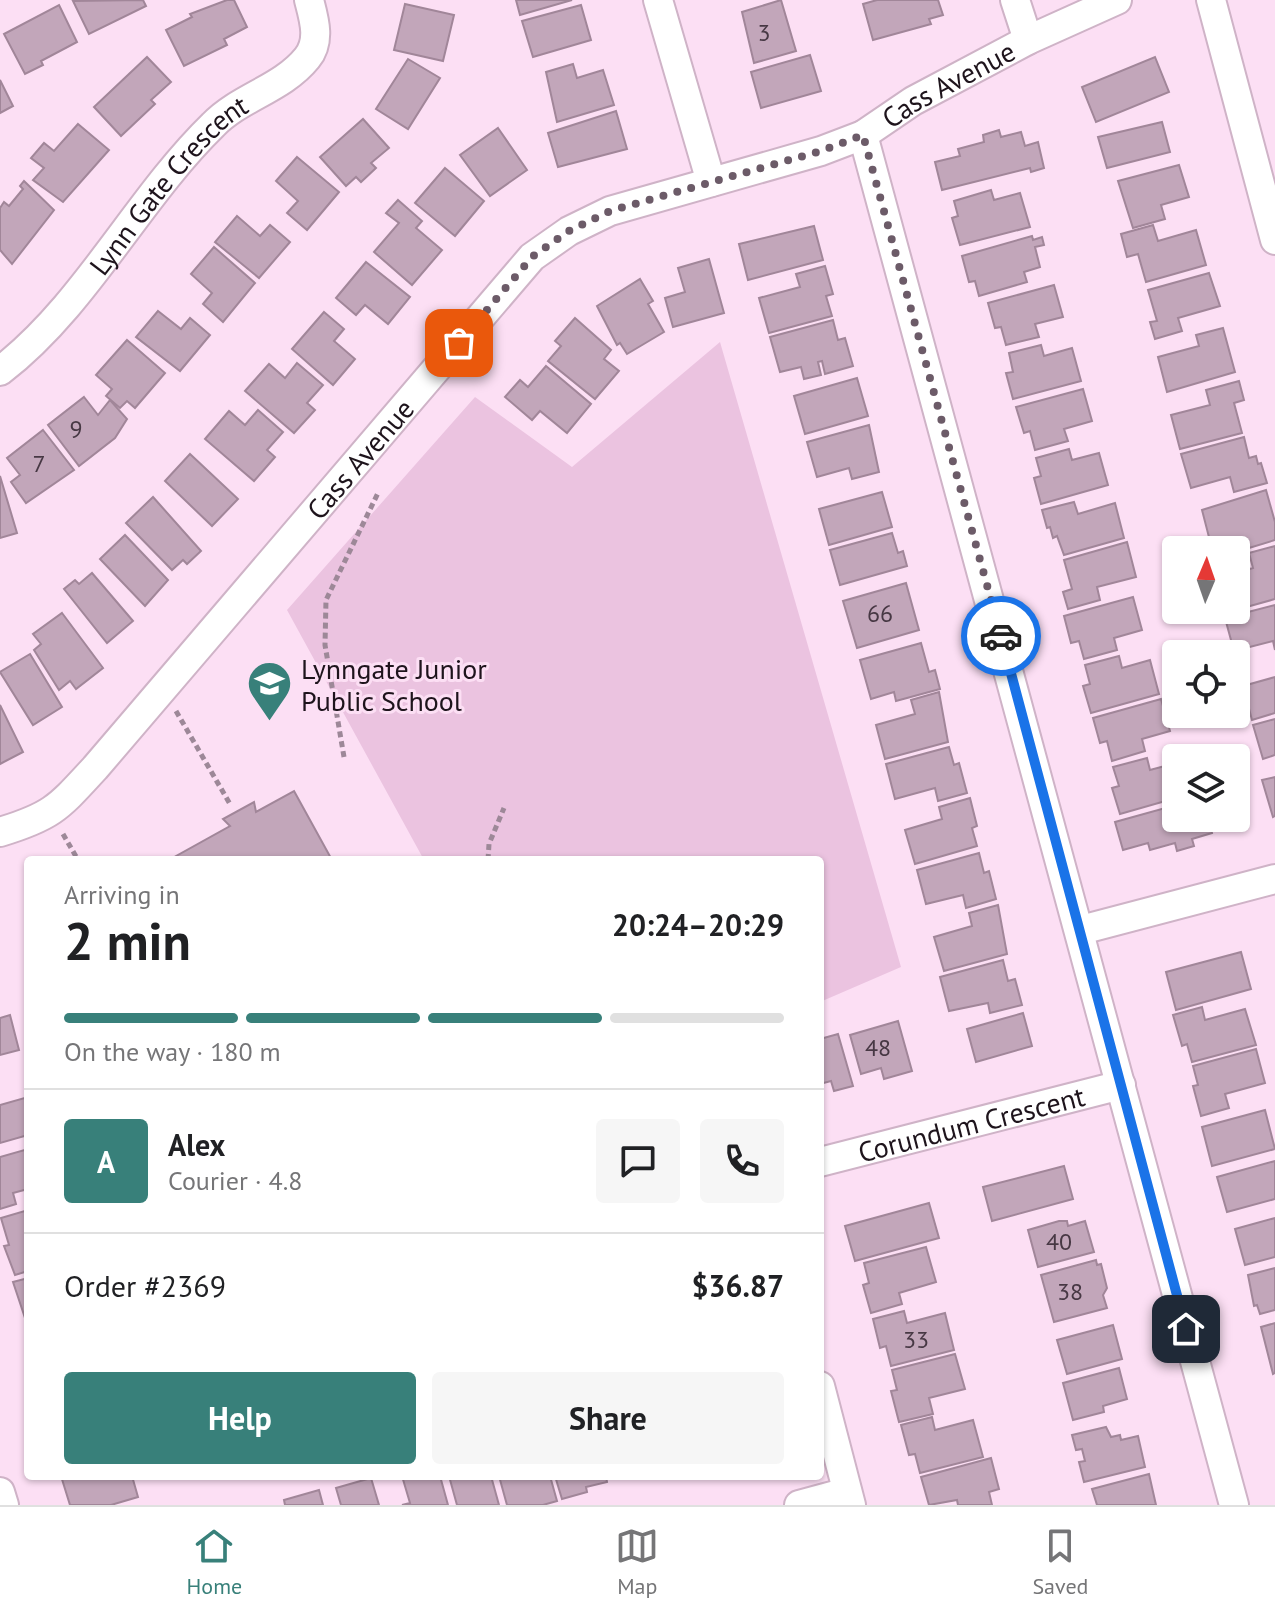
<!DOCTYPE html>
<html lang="en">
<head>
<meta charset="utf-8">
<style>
	:root { --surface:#fff; --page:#f6f6f6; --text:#202124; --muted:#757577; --line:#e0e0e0; --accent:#38807a }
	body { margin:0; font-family:"PT Sans",sans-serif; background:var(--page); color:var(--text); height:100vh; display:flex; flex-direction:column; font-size:30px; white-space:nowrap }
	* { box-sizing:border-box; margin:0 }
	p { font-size:26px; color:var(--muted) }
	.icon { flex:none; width:44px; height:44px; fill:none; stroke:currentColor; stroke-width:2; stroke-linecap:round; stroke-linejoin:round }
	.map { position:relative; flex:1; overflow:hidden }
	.side { position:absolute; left:24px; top:856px; width:800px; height:624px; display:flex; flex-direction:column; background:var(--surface); border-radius:8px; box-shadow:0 2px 6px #0004 }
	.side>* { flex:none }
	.needle { width:52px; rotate:2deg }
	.buttons { position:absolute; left:1162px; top:536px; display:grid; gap:16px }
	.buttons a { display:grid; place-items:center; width:88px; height:88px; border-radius:8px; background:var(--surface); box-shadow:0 2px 6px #0004; font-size:40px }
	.pin { position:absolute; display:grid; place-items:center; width:68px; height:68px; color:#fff; margin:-34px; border-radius:16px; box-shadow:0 4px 12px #0006 }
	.courier { position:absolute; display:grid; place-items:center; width:80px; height:80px; margin:-40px; border:6px solid #1a73e8; border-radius:50%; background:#fff; color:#222; box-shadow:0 2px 10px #0007 }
	.headline em { font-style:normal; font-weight:700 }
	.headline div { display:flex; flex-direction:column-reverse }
	.headline { display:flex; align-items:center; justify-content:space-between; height:136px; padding:0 40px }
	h1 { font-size:52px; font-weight:700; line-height:60px }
	.bar { display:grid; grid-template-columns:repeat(4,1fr); gap:12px 8px; align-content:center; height:96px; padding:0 40px }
	.bar i { height:10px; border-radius:6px; background:var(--line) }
	.bar .active { background:var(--accent) }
	.bar p { grid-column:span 4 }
	.line { display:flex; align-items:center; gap:20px; padding:0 40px; border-top:2px solid var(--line) }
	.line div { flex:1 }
	.round { display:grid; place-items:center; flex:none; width:84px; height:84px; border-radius:8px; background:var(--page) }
	.primary-button { display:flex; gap:16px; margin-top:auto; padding:16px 40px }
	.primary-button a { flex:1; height:92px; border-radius:8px; background:var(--accent); color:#fff; font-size:32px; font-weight:700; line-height:92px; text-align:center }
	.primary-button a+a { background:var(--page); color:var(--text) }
	.menu { display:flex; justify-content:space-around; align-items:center; height:112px; border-top:2px solid var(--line); background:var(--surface); font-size:22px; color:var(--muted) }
	.menu a { display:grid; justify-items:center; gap:4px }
	.menu .active { color:var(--accent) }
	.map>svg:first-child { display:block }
</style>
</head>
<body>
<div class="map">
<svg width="1275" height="1505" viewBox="0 0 1275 1505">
	<rect width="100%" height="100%" fill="#fcdff4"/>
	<path fill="#ebc3e0" d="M720 342 901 967 820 1002V860H424L287 610 475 397 572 467Z"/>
	<g fill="#c2a6ba" stroke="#a18699" stroke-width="2">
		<path d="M143 0 146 6 89 34 73 1Z"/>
		<path d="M227 0H234L247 27 224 39 227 45 184 66 166 30 192 17 190 14Z"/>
		<path d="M516 0H572L520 15Z"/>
		<path d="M781 0 796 51 754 63 742 12Z"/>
		<path d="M877 0H938L943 15 929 19 931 24 873 40 863 4Z"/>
		<path d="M405 4 454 15 443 61 394 50Z"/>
		<path d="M59 5 77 42 41 61 43 65 25 74 4 34Z"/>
		<path d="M581 5 591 40 533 57 522 21Z"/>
		<path d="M810 55 821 91 761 108 751 72Z"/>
		<path d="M147 57 171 82 151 100 155 104 121 136 94 107Z"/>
		<path d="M1155 57 1169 92 1096 122 1082 87Z"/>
		<path d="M408 59 440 78 408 129 376 109Z"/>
		<path d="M573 64 577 78 603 70 614 105 557 122 546 72Z"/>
		<path d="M0 80 13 106 0 113Z"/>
		<path d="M616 111 627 149 558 167 548 133Z"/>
		<path d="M363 119 389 148 371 163 376 168 361 182 356 177 346 186 320 157Z"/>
		<path d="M1162 122 1170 152 1107 168 1098 137Z"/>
		<path d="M78 124 109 150 63 202 33 180 44 168 31 158 44 143 54 151Z"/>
		<path d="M498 128 527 170 490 196 460 155Z"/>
		<path d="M999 130 1001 137 1021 132 1025 146 1038 142 1044 168 1031 172 1030 168 942 190 935 162 960 156 958 149 984 142 983 135Z"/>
		<path d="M297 157 339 192 307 230 287 213 298 201 276 181Z"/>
		<path d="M1179 165 1189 197 1161 205 1165 219 1133 228 1118 181Z"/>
		<path d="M445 168 484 201 455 236 415 203Z"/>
		<path d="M24 181 54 210 12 264 0 250V208L4 202 9 206 23 189 20 186Z"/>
		<path d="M991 190 994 200 1020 193 1030 227 960 245 952 218 958 216 954 201Z"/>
		<path d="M398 200 422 221 416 228 442 250 412 285 374 252 399 223 386 213Z"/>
		<path d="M237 216 260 236 270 225 290 242 259 278 215 242Z"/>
		<path d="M1153 225 1158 241 1196 230 1206 265 1146 282 1138 254 1127 257 1121 234Z"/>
		<path d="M814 226 823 260 748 280 739 244Z"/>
		<path d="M1032 236 1033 240 1042 237 1044 245 1035 247 1040 267 1024 272 1027 282 979 296 975 281 969 282 962 256Z"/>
		<path d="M214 247 255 283 223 322 203 304 212 293 191 274Z"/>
		<path d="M709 259 724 313 673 327 665 298 685 292 678 268Z"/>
		<path d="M366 262 410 297 388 324 365 305 356 315 336 298Z"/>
		<path d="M825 266 833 294 826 296 832 316 769 333 759 298 800 287 796 274Z"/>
		<path d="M1209 273 1220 306 1178 318 1182 331 1155 339 1150 322 1157 321 1148 290Z"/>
		<path d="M640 279 653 301 648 304 664 332 627 354 620 343 617 345 597 306Z"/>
		<path d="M1054 285 1063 317 1035 324 1039 337 1006 345 1001 327 995 328 988 303Z"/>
		<path d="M158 311 181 329 190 318 210 335 180 371 136 337Z"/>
		<path d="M324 312 344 329 334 341 355 359 333 385 292 349Z"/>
		<path d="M575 318 611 350 604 359 619 371 595 399 548 361 561 346 555 341Z"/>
		<path d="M833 320 838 340 845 338 853 366 825 374 822 361 818 362 821 375 804 379 801 367 780 372 770 337Z"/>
		<path d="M1223 328 1235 372 1167 392 1158 357 1199 346 1196 335Z"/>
		<path d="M127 340 165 373 135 408 127 401 120 408 106 396 112 389 96 375Z"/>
		<path d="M1041 345 1044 356 1072 348 1081 381 1013 399 1006 373 1013 372 1009 353Z"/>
		<path d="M297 363 323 385 307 403 315 410 294 433 245 391 269 364 285 378Z"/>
		<path d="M546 366 591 404 567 433 540 411 532 420 505 397 520 380 528 387Z"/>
		<path d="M857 378 868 416 805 434 794 396Z"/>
		<path d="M1239 381 1244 400 1234 403 1242 433 1180 449 1171 415 1210 405 1206 390Z"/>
		<path d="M1083 389 1092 421 1064 429 1068 441 1035 450 1030 431 1024 433 1016 407Z"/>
		<path d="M84 397 98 415 110 400 127 419 115 438 79 466 48 425Z"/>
		<path d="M258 410 283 432 267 450 275 457 254 481 205 439 229 411 245 425Z"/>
		<path d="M869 425 879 472 852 479 849 468 817 477 807 442Z"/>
		<path d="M43 430 74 470 26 503 11 482 20 475 7 458Z"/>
		<path d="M1244 437 1249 458 1256 456 1258 464 1261 463 1267 483 1234 492 1230 477 1191 488 1181 454Z"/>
		<path d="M1069 449 1072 460 1099 453 1108 485 1041 504 1034 478 1041 476 1036 458Z"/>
		<path d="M190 454 238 499 212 526 165 481Z"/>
		<path d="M0 476 17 533 0 538Z"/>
		<path d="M1266 490 1275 522V540L1249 548 1247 543 1228 548 1226 540 1211 545 1202 510Z"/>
		<path d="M882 492 892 527 829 545 819 509Z"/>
		<path d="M153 497 201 551 187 564 183 560 172 570 126 523Z"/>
		<path d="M1074 502 1078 514 1115 503 1124 538 1064 555 1057 536 1053 538 1050 527 1047 528 1042 510Z"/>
		<path d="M892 533 898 553 903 551 907 566 840 585 830 550Z"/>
		<path d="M125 535 168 580 145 606 100 559Z"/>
		<path d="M1127 542 1136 577 1097 587 1100 600 1068 609 1063 592 1072 589 1064 560Z"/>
		<path d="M1275 546V599L1236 610V573L1253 568 1249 553Z"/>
		<path d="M92 573 133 621 107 643 64 589 75 580 79 584Z"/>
		<path d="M906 583 919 630 857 648 843 601Z"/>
		<path d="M1133 597 1142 630 1114 638 1117 650 1084 659 1079 641 1071 643 1064 616Z"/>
		<path d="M1275 605V650L1273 641 1234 651 1225 618Z"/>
		<path d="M62 613 103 668 76 689 70 681 59 690 34 650 41 644 33 634Z"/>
		<path d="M921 643 929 672 935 670 940 689 896 701 894 692 871 699 860 660Z"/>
		<path d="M30 654 62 707 33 725 0 672Z"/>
		<path d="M1119 656 1122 668 1150 660 1159 694 1091 713 1083 686 1090 684 1085 665Z"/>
		<path d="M1275 677V713L1252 720 1243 686Z"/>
		<path d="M939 692 948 742 885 759 876 725 915 714 911 700Z"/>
		<path d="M1161 699 1170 731 1142 739 1145 751 1112 761 1107 741 1100 743 1093 718Z"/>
		<path d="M0 705 23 752 0 764Z"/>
		<path d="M1275 719V755L1263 759 1253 725Z"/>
		<path d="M949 747 954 765 959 763 967 793 938 801 935 788 895 799 886 764Z"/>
		<path d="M1147 758 1150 770 1176 763V798L1120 814 1112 788 1119 786 1113 767Z"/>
		<path d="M1275 777V816L1273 817 1262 780Z"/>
		<path d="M294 791 332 860H169L230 826 223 819 254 802 256 812Z"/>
		<path d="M970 798 977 826 972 828 977 846 915 864 905 830 942 819 939 807Z"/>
		<path d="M1176 805V818H1208L1212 833 1192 839 1194 846 1177 851 1175 843 1150 850 1148 843 1123 850 1115 822Z"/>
		<path d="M979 853 984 873 989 871 996 899 966 908 963 895 926 904 917 870Z"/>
		<path d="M998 905 1007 954 944 971 934 937 972 926 969 913Z"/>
		<path d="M1241 952 1251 989 1176 1010 1166 972Z"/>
		<path d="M1003 960 1008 981 1015 979 1022 1005 990 1013 988 1003 949 1011 940 977Z"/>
		<path d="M1202 1007 1205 1020 1245 1009 1256 1045 1192 1062 1187 1044 1182 1046 1173 1015Z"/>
		<path d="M1023 1013 1032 1046 976 1062 967 1029Z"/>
		<path d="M10 1015 19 1050 0 1055V1018Z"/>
		<path d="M898 1021 912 1071 884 1079 881 1068 861 1074 850 1035Z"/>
		<path d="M838 1034 853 1086 834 1091 831 1081 820 1084V1039Z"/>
		<path d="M1256 1049 1265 1083 1225 1094 1229 1108 1201 1116 1193 1086 1198 1085 1193 1066Z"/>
		<path d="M28 1097V1135L0 1143V1105Z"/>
		<path d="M1265 1110 1275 1149 1212 1166 1202 1127Z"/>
		<path d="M28 1149V1189L13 1193 16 1204 0 1209V1157Z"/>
		<path d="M1275 1161V1199L1227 1212 1217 1177Z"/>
		<path d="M1064 1166 1073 1199 992 1221 983 1187Z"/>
		<path d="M929 1203 939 1238 855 1261 845 1226Z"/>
		<path d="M28 1210V1271L15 1275 4 1246 9 1245 1 1218Z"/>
		<path d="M1275 1218V1257L1245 1265 1235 1229Z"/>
		<path d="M1059 1221H1067L1068 1226 1085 1221 1094 1252 1038 1267 1028 1230Z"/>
		<path d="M926 1247 936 1282 899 1293 902 1304 871 1313 863 1285 869 1283 864 1263Z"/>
		<path d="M1096 1260 1097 1265 1101 1264 1107 1288 1103 1295 1107 1308 1054 1322 1041 1275Z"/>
		<path d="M1275 1268V1310L1260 1314 1257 1305 1254 1306 1248 1275Z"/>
		<path d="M28 1278V1327L13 1282Z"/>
		<path d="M904 1311 907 1323 945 1313 954 1350 891 1366 886 1346 880 1348 873 1319Z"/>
		<path d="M1275 1323V1373L1273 1374 1261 1327Z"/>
		<path d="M1113 1325 1122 1359 1067 1374 1057 1340Z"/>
		<path d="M955 1354 965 1389 929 1398 933 1414 899 1422 891 1391 897 1390 892 1370Z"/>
		<path d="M1119 1368 1127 1399 1103 1406 1104 1412 1073 1420 1063 1383Z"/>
		<path d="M932 1417 935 1430 973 1420 983 1457 920 1473 915 1454 909 1455 901 1425Z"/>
		<path d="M1106 1427 1111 1437 1120 1435 1121 1440 1138 1436 1145 1467 1084 1482 1079 1462 1085 1461 1082 1449 1076 1450 1072 1435Z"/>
		<path d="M991 1458 999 1489 989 1492 992 1505H958L957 1500 929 1505 921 1477Z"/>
		<path d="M1149 1474 1156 1505H1097L1092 1489Z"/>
		<path d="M61 1476H132L138 1497 111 1505H70Z"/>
		<path d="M402 1476H440L448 1505H402L410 1503Z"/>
		<path d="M449 1476H491L499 1505H457Z"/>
		<path d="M499 1476H550L557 1501 543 1505H507Z"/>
		<path d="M555 1476H606L607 1482 586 1487 587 1492 562 1499Z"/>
		<path d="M371 1478 379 1505H341L336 1488Z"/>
		<path d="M319 1490 323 1505H285L284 1500Z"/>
	</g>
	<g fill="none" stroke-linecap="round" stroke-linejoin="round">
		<defs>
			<g id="minor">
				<path d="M658 0 711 182"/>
				<path d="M1015 0 1028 40"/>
				<path d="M1211 0 1275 240"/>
				<path d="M863 135 1234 1505"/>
				<path id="s1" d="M0 371C85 306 137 199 213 125 240 97 282 89 307 58 321 41 314 19 309 0"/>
				<path id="s2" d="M0 832C53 816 59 807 95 768L532 257 569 231 610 211 821 151 863 135 913 101 1028 40 1117 0"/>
				<path d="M1081 930 1275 879"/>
				<path id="s3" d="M820 1162 1121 1085"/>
				<path d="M820 1386 851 1505"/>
				<path d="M0 1492 4 1505"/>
				<path d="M799 1505 847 1492"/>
			</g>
		</defs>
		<use href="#minor" stroke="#cfb3c7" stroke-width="32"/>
		<g stroke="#9d8898" stroke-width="5" stroke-dasharray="6 4" stroke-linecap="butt">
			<path d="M176 711 230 804"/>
			<path d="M344 757 325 645 326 600 378 493"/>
			<path d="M63 834 78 860"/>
			<path d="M488 860 489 844 504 808"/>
		</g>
		<use href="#minor" stroke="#fff" stroke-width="28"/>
	</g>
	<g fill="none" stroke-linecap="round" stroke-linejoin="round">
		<path stroke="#6c5b68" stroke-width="8" stroke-dasharray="0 14.4" d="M459 343 532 257 569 231 610 211 821 151 863 135 1001 636"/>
		<path stroke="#1a73e8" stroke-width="10" d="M1001 636 1186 1329"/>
	</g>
	<defs>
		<symbol id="school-pin" viewBox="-11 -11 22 30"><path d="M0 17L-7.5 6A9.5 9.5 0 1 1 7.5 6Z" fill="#38807a" stroke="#fcdff4"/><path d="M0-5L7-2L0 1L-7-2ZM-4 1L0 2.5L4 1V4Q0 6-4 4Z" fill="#fff"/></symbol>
	</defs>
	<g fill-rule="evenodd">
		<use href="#school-pin" x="244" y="658" width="51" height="69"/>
	</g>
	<g text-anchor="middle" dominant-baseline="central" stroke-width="6" stroke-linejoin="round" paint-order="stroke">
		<g font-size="24" fill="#473844">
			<text x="764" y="32">3</text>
			<text x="76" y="428">9</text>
			<text x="39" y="463">7</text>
			<text x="880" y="613">66</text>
			<text x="878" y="1047">48</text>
			<text x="1059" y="1241">40</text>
			<text x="1070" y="1291">38</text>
			<text x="916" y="1339">33</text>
		</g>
		<g font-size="28" fill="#1e141c" stroke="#fcdff4">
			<text stroke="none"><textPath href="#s2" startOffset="1244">Cass Avenue</textPath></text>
			<text stroke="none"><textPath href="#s1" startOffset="252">Lynn Gate Crescent</textPath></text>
			<text stroke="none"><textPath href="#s2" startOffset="524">Cass Avenue</textPath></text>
			<text stroke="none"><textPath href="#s3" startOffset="156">Corundum Crescent</textPath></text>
		</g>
		<g font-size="28" fill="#1e141c" stroke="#fcdff4" text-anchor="start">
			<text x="301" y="668">Lynngate Junior<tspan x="301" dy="32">Public School</tspan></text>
		</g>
	</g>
</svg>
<div class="buttons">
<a><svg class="needle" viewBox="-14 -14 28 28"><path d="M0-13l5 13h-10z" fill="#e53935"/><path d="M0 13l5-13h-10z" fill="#757577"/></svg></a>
<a><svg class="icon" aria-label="locate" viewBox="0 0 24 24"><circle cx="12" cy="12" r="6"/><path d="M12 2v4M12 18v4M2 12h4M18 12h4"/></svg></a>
<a><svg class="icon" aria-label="layers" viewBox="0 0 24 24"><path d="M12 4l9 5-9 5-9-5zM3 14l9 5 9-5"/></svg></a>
</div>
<div class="pin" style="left:459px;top:343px;background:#ea580c"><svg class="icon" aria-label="bag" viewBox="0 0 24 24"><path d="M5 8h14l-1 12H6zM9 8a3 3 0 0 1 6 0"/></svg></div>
<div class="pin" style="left:1186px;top:1329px;background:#1f2937"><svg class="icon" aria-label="home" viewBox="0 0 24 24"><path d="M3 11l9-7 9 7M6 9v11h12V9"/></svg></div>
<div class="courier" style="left:1001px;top:636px"><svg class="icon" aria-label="car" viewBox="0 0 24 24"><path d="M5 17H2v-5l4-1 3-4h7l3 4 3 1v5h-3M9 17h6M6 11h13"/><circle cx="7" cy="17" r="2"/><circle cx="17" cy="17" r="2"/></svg></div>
<section class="side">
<div class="headline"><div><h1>2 min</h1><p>Arriving in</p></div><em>20:24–20:29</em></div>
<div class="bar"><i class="active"></i><i class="active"></i><i class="active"></i><i></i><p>On the way · 180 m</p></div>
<div class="line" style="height:144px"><b class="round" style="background:var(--accent);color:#fff">A</b><div><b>Alex</b><p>Courier · 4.8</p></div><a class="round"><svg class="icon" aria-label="chat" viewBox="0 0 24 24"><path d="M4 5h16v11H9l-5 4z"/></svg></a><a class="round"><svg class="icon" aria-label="phone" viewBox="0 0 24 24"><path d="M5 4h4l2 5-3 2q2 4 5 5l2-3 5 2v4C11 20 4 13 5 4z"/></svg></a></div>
<div class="line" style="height:104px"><div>Order #2369</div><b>$36.87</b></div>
<div class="primary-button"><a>Help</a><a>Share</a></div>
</section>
</div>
<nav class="menu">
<a class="active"><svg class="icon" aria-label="home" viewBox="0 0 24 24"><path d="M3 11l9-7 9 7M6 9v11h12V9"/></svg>Home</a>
<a><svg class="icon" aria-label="map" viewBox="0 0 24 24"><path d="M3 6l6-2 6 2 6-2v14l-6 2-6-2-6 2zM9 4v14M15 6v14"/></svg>Map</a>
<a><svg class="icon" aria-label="saved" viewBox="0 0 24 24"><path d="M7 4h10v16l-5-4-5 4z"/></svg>Saved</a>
</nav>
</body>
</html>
